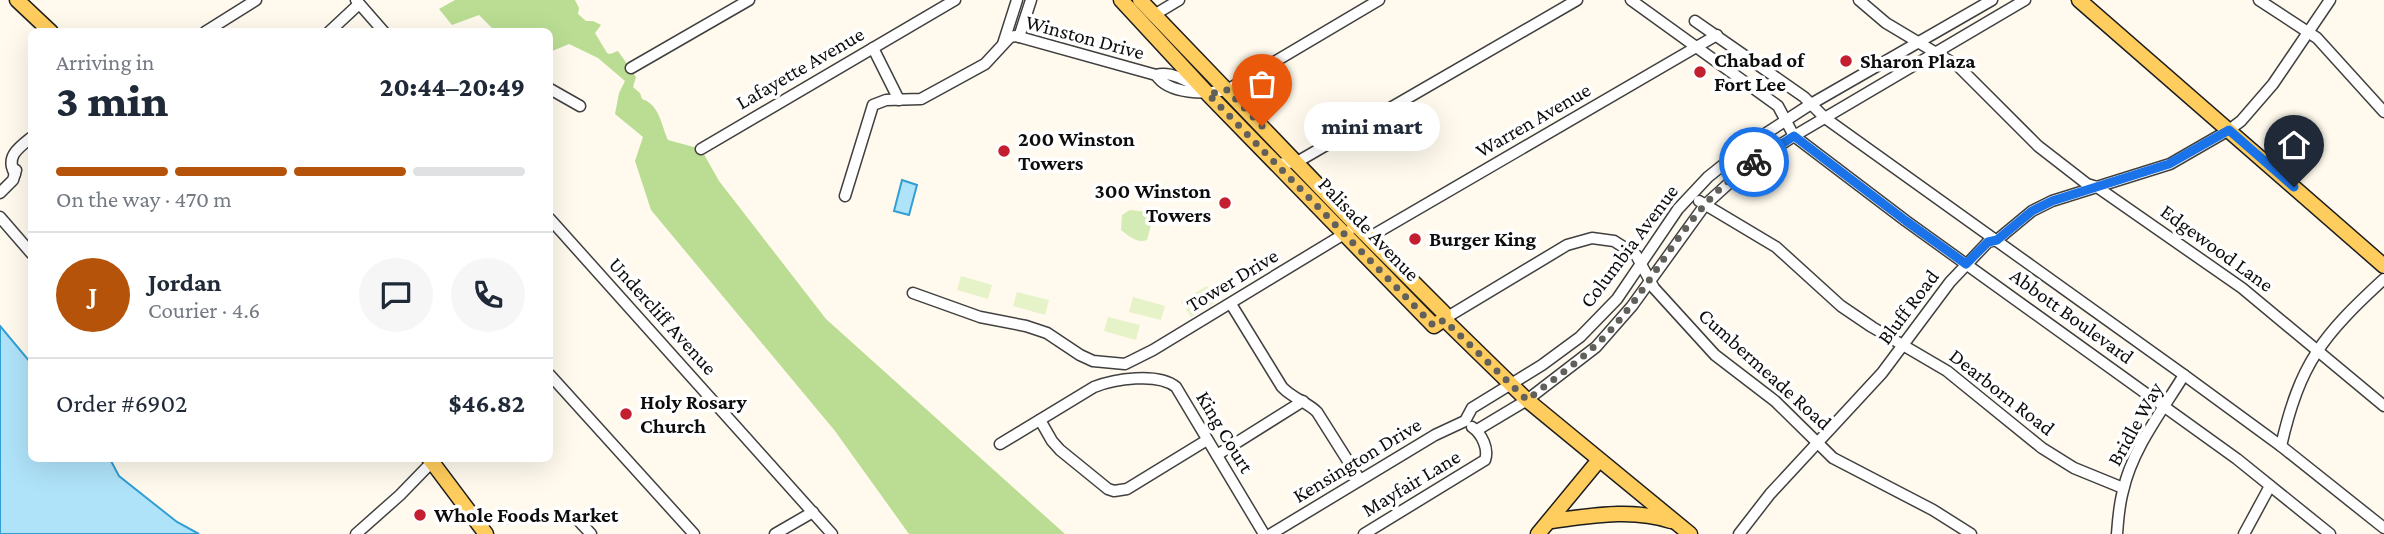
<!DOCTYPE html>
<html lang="en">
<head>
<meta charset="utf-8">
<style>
	:root { --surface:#fff; --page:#f6f6f7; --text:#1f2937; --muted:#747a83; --line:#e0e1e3; --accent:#b45309 }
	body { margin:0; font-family:"Crimson Pro",serif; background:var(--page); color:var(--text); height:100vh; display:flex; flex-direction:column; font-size:26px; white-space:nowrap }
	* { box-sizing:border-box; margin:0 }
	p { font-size:23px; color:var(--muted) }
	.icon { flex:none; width:38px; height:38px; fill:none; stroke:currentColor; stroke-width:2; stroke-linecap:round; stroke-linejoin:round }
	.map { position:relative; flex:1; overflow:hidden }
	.side { position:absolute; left:28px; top:28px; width:525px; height:434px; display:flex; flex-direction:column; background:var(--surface); border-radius:10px; box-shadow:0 7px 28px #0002 }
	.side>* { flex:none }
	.pin { position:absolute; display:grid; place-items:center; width:60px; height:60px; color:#fff; margin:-72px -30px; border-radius:50% 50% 50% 0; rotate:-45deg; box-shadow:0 0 7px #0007 }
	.pin .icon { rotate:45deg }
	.courier { position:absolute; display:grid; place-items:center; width:70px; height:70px; margin:-35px; border:5px solid #1a73e8; border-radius:50%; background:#fff; color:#222; box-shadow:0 2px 9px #0007 }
	.bubble { position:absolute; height:49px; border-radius:24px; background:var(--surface); box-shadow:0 7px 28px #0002; font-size:23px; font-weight:800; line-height:49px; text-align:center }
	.headline em { font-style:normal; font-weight:800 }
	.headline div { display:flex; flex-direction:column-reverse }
	.headline { display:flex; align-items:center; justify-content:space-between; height:119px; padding:0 28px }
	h1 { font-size:46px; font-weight:800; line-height:52px }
	.bar { display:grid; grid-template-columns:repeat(4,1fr); gap:10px 7px; align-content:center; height:84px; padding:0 28px }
	.bar i { height:9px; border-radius:5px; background:var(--line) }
	.bar .on { background:var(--accent) }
	.bar p { grid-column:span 4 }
	.line { display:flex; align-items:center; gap:18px; padding:0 28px; border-top:2px solid var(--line) }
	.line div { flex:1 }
	.round { display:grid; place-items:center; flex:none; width:74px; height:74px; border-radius:37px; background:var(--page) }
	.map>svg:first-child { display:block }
</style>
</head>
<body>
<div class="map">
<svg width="2384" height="534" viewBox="0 0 2384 534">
	<rect width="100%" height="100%" fill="#fffaed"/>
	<path fill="#d5ebb5" d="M1130 210 1148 212 1153 218 1147 240C1137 244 1129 236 1121 230L1122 215Z"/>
	<path fill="#badd93" d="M455 0H575L579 8 578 14 586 21H593L601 25 595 33 607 53 610 54 618 51 636 77 633 87 640 93 642 99C660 105 661 125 668 140L701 149 719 181 826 319 1065 534H909L835 431 651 210 635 161 643 137 615 114 619 93 625 81 598 58 569 44 550 52V32L495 31 479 15 452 25 439 9Z"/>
	<g fill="#e6f2c7">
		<path d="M961 276 992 285 988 299 957 290Z"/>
		<path d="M1207 286 1216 302 1191 317 1181 301Z"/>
		<path d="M1017 292 1049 300 1045 315 1013 306Z"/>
		<path d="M1133 297 1165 306 1161 320 1129 312Z"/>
		<path d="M1108 317 1140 325 1136 340 1104 331Z"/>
	</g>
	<g fill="#afe3f9" stroke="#329ed4" stroke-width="2">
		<path d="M902 180 917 185 909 215 894 211Z"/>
		<path d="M0 326 31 363 32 458 110 459 119 476 177 522 199 534H0Z"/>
	</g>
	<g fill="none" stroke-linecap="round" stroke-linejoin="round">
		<defs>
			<g id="minor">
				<path d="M356 0 384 32"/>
				<path d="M1631 0 1778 106 1794 136 1906 221 2237 459 2330 534"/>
				<path d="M1859 0 1886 23 1958 66 2038 146 2087 184 2097 187 2242 288 2384 406"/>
				<path d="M2259 0 2317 38 2384 112"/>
				<path d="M1154 15 1179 0"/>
				<path d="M1695 21 1804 97 1825 118 2184 375 2281 446 2384 528"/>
				<path d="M205 32 256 0"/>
				<path d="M329 32 359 4"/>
				<path d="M1019 37 1031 0"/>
				<path d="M1003 44 1017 0"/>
				<path d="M873 48 899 100"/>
				<path d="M631 68 749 0"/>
				<path d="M1156 75C1169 95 1206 94 1227 90L1379 0"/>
				<path d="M550 89 580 106"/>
				<path d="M701 149 955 0"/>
				<path d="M1276 164 1297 162 1577 0"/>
				<path d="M15 174C5 157 18 148 32 137"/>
				<path d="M0 193 13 180 16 170"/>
				<path d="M845 196 873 105 886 100 921 99 985 64 1010 37 1016 36 1156 75C1170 71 1185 79 1197 87"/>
				<path d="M1699 201 1776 247 1841 306 1872 327 1947 371 2042 448 2074 468 2123 488"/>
				<path d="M0 217 32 254"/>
				<path d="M550 219 832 534"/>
				<path d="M1368 238 1717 35"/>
				<path d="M913 293 980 317 1026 326 1047 333 1080 355 1093 361 1125 364 1153 350 1349 231"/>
				<path d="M1231 304 1282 387C1292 398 1307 402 1317 412L1360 480"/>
				<path d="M1444 319 1567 245 1592 238 1614 241 1636 255 1654 288 1715 355 1775 401 1833 458 1933 510 1971 534"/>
				<path d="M550 375 694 534"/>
				<path d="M1040 420 1052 441 1060 450 1108 489 1114 491 1127 489 1207 440"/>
				<path d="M1477 430 1527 400 1596 347 1632 306 1705 205 1749 165 1794 136 2025 0"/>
				<path d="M1000 444 1094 387C1114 379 1158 372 1176 387L1264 534"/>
				<path d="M2281 446C2300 363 2322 336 2384 279"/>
				<path d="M1217 455 1303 401"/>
				<path d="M578 520 591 534"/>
				<path d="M356 534 400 495 432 462"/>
				<path d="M775 534 813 512"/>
				<path d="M1271 534 1435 435 1465 421 1472 408 1542 365 1580 337 1617 299 1678 209 1708 177 1748 145 1811 104 1992 0"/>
				<path d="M1364 534 1485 460C1489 449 1482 434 1472 427"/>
				<path d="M1739 534 1770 494 1882 373 1950 282 1988 242 1997 240 2032 211 2052 201 2170 164 2229 130 2241 121 2273 84 2330 0"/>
				<path d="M2117 534C2118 520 2119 505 2123 491 2132 449 2162 411 2184 375"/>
				<path d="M2244 534 2270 486"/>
			</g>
			<g id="major">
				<path d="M17 0 51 32"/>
				<path d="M1121 0 1208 94 1434 326 1444 319"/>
				<path d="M1140 0 1358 227 1444 313V319L1527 400 1690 534"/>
				<path d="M2079 0 2384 266"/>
				<path d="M429 458 486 534"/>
				<path d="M1551 521C1590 516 1632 508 1671 521"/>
				<path d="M1538 534 1599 460"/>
			</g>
		</defs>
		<use href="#minor" stroke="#404040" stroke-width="13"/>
		<use href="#major" stroke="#1e1e1e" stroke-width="17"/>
		<use href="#minor" stroke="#fff" stroke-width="10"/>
		<use href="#major" stroke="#ffcd5d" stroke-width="14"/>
	</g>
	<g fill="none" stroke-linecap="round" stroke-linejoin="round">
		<path stroke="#62605b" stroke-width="7" stroke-dasharray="0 12.6" d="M1262 126 1227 90 1208 94 1434 326 1444 320 1527 400C1557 376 1591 354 1616 324 1662 270 1693 200 1754 162"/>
		<path stroke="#1a73e8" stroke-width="9" d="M1754 162 1794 136 1906 221 1966 264 1988 242 1997 240 2032 211 2052 201 2169 164 2229 130 2294 187"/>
	</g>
	<g fill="#c41e31" stroke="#fff" stroke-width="2.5">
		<circle cx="1846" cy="61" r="7"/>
		<circle cx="1700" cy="72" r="7"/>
		<circle cx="1004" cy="151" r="7"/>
		<circle cx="1225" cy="203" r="7"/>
		<circle cx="1415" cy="239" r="7"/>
		<circle cx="626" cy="414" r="7"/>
		<circle cx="420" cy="515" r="7"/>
	</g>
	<g text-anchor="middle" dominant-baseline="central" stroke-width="7" stroke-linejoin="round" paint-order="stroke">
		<g font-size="21" fill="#0d0d0d" stroke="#fff">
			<text transform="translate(1085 37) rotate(15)">Winston Drive</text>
			<text transform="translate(800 68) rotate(-30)">Lafayette Avenue</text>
			<text transform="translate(1533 120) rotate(-30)">Warren Avenue</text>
			<text transform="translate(1369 229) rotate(46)">Palisade Avenue</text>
			<text transform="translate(1629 246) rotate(-53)">Columbia Avenue</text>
			<text transform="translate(2217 248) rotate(36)">Edgewood Lane</text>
			<text transform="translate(1232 280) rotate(-31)">Tower Drive</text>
			<text transform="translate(1908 307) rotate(-53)">Bluff Road</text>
			<text transform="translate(663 316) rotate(48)">Undercliff Avenue</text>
			<text transform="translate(2072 316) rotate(36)">Abbott Boulevard</text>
			<text transform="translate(1765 369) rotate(42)">Cumbermeade Road</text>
			<text transform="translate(2002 392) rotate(38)">Dearborn Road</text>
			<text transform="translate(2135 424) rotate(-61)">Bridle Way</text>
			<text transform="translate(1225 432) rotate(59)">King Court</text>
			<text transform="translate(1357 460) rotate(-31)">Kensington Drive</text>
			<text transform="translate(1411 483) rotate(-31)">Mayfair Lane</text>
		</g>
		<g font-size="21" font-weight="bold" fill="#0d0d0d" stroke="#fff" text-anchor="start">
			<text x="1714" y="60">Chabad of<tspan x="1714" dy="24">Fort Lee</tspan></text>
			<text x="1860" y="61">Sharon Plaza</text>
			<text x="1018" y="139">200 Winston<tspan x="1018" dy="24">Towers</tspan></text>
			<text x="1211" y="191" text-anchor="end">300 Winston<tspan x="1211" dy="24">Towers</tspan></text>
			<text x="1429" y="239">Burger King</text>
			<text x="640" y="402">Holy Rosary<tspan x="640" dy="24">Church</tspan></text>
			<text x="434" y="515">Whole Foods Market</text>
		</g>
	</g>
</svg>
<div class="pin" style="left:1262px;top:126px;background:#ea580c"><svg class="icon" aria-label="bag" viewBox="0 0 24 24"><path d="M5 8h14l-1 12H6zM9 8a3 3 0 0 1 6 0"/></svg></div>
<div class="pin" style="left:2294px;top:187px;background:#1f2937"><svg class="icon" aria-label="home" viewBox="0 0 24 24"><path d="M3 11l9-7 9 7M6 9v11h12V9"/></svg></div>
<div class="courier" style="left:1754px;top:162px"><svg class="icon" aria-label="bike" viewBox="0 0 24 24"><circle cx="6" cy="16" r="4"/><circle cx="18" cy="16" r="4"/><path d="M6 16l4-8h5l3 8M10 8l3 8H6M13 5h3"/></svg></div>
<div class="bubble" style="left:1304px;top:102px;width:136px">mini mart</div>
<section class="side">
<div class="headline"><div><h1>3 min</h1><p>Arriving in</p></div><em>20:44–20:49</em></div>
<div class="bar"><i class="on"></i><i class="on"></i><i class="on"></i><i></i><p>On the way · 470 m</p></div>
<div class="line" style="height:126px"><b class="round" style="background:var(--accent);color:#fff">J</b><div><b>Jordan</b><p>Courier · 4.6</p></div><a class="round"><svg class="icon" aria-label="chat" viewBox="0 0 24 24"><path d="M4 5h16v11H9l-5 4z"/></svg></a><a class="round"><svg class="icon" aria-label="phone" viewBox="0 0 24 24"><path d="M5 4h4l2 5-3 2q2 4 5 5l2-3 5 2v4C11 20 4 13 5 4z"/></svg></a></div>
<div class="line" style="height:91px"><div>Order #6902</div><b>$46.82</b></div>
</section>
</div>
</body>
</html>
